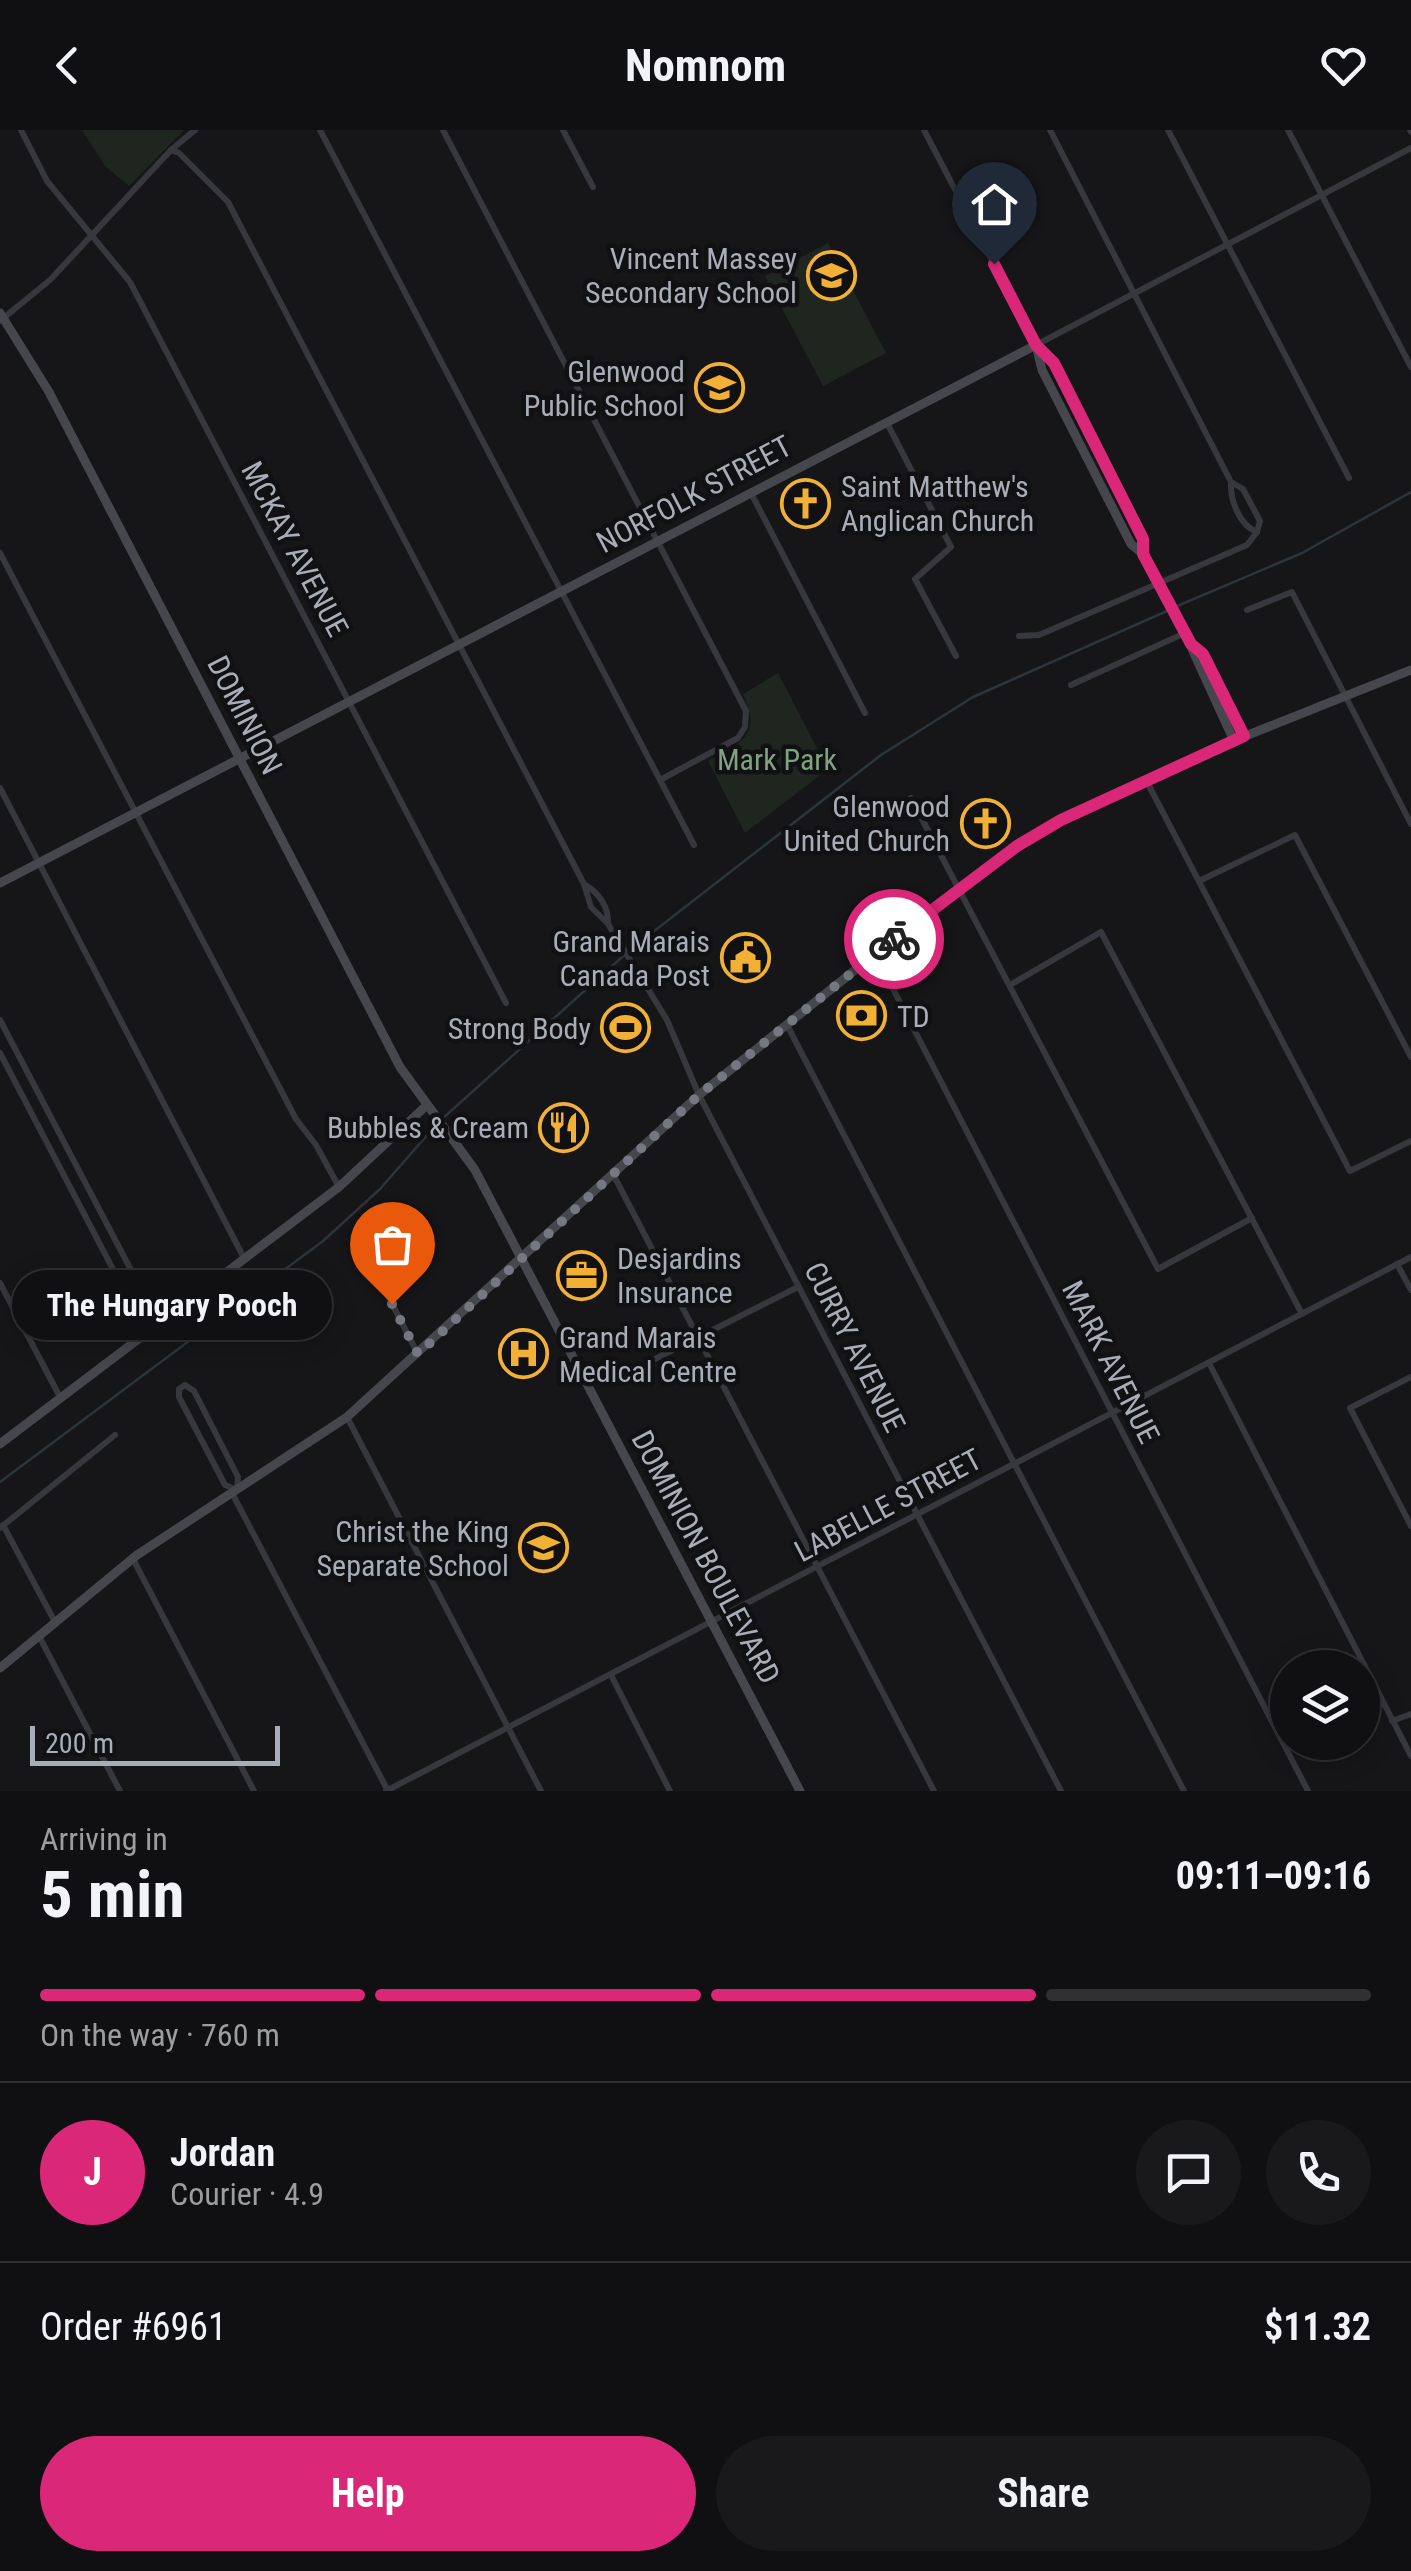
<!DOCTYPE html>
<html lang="en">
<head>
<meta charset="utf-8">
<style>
	:root { --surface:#101012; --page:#19191b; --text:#f1f3f6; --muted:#9c9d9f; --line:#303032; --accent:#db2777 }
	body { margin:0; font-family:"Roboto Condensed",sans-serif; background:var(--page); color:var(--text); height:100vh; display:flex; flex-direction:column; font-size:38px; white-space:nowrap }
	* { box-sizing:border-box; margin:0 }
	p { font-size:32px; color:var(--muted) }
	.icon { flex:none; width:55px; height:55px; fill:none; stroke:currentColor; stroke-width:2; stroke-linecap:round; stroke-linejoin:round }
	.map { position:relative; height:1661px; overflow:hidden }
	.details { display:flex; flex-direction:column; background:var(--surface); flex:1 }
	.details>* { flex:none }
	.fabs { position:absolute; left:1270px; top:1520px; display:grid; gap:20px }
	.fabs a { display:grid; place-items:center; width:110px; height:110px; border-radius:50%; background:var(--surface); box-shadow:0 5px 25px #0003,0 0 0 2px var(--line); font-size:50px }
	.scale { position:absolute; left:30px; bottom:25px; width:250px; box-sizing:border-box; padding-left:10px; border:5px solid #a8adb8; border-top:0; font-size:28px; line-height:35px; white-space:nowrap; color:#a8adb8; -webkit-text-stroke:8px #111113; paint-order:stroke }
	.pin { position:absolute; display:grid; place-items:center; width:85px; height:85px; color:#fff; margin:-102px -42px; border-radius:50% 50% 50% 0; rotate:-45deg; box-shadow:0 0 10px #0007 }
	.pin .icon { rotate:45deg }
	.courier { position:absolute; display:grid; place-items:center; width:100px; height:100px; margin:-50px; border:8px solid #db2777; border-radius:50%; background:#fff; color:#222; box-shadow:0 2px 12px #0007 }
	.bubble { position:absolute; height:70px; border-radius:35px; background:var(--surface); box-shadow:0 5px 25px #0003,0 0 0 2px var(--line); font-size:32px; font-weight:700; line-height:70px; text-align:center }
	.summary em { font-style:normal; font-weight:700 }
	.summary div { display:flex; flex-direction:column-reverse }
	.summary { display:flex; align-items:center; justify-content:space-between; height:170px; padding:0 40px }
	h1 { font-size:65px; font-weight:700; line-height:75px }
	.bar { display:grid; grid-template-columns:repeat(4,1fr); gap:15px 10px; align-content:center; height:120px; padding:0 40px }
	.bar i { height:12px; border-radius:8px; background:var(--line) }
	.bar .current { background:var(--accent) }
	.bar p { grid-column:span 4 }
	.line { display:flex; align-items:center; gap:25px; padding:0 40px; border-top:2px solid var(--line) }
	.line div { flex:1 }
	.round { display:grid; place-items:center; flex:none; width:105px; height:105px; border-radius:52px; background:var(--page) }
	.button { display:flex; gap:20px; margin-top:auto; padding:20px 40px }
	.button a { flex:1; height:115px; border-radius:60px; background:var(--accent); color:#fff; font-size:40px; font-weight:700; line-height:115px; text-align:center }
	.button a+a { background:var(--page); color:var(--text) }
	header { display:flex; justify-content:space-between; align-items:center; height:130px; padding:0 40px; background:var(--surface); font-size:45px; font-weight:700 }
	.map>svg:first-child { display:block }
</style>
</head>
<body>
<header><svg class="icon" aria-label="back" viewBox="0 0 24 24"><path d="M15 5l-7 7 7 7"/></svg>Nomnom<svg class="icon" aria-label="heart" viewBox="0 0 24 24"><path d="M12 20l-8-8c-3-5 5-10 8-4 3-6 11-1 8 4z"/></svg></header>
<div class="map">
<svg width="1411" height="1661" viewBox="0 0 1411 1661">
	<rect width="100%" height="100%" fill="#161618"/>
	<g fill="#1e261f">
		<path d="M82 0H184L129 56 105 36Z"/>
		<path d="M828 113 886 223 823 256 765 146Z"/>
		<path d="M778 543 828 639 745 703 708 631C743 612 762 605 743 564Z"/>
	</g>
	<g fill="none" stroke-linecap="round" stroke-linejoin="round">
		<g stroke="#2c353c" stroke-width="2.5">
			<path d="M1175 477 1302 423 1411 362"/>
			<path d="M442 989 631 819 881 625 973 567 1167 481"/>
			<path d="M0 1352 323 1111 380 1059 436 995"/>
		</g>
		<g stroke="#37383d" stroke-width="6">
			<path d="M21 0 47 51 130 152 506 873"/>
			<path d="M320 0 694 715"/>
			<path d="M443 0 746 581 745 597 738 608 660 650"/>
			<path d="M563 0 593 57"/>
			<path d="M924 0 1036 215 1411 18"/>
			<path d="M1050 0 1231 352C1230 370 1239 395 1257 402"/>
			<path d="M1168 0 1349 348"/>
			<path d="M1288 0 1411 237"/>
			<path d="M1410 0 1411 2"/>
			<path d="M171 20 179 23 228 72 584 754 591 777 608 794 667 890 699 965 1061 1661"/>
			<path d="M0 191 50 150 171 20 195 0"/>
			<path d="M887 293 951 417 915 449 956 526"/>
			<path d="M1231 352 1243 359 1260 391 1257 402"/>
			<path d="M751 363 865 583"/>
			<path d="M0 423 296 989 316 1015 339 1057"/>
			<path d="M1247 480 1292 462 1411 694"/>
			<path d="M1019 506 1039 505 1247 415 1257 402"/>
			<path d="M1071 555 1185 503"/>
			<path d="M1146 650 1350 1041 1411 1011"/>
			<path d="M0 658 245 1130"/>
			<path d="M911 668 1158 1139 1252 1088"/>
			<path d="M1199 751 1295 705 1411 927"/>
			<path d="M585 755C598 762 609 777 608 793"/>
			<path d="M875 824 1308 1661"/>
			<path d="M1010 855 1101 802 1302 1184"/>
			<path d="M0 890 153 1182 155 1198"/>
			<path d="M787 895 1184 1661"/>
			<path d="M0 923 139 1189 154 1199"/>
			<path d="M612 1042 934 1661"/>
			<path d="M364 1120 418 1224"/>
			<path d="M1397 1134 1411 1160"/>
			<path d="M0 1153 61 1269"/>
			<path d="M649 1232 798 1157"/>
			<path d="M1209 1233 1411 1626"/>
			<path d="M1411 1247 1350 1278 1411 1396"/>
			<path d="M185 1255 194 1261 238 1347 237 1360 225 1355 179 1267V1259Z"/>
			<path d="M347 1287 541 1661"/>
			<path d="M232 1363 388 1661"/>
			<path d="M3 1395 55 1492"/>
			<path d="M0 1398 115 1305"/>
			<path d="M133 1429 254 1661"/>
			<path d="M39 1506 120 1661"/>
			<path d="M611 1545 670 1661"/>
			<path d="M1392 1591 1411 1584"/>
			<path d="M386 1661 1411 1127"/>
		</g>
		<g stroke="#45474d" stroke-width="9">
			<path d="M0 183 49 262 400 937 475 1040 800 1661"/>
			<path d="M1036 215 1042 240 1131 414 1143 424 1181 495 1234 611"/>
			<path d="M1038 217 1054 233 1143 409V424"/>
			<path d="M1191 514 1203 524 1244 606"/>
			<path d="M0 753 1036 215"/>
			<path d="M0 1314 339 1057 427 975"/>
			<path d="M0 1538 137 1425 347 1287 699 965 870 828 1017 716 1061 690 1228 613 1411 540"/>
		</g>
	</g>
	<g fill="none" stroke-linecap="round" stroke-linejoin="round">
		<path stroke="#757880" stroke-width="10" stroke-dasharray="0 18" d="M392 1174 418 1224 699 965 894 809"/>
		<path stroke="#db2777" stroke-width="12" d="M894 809 1017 716 1061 690 1244 606 1203 524 1191 514 1143 424V409L1054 233 1036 215 994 134"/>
	</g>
	<defs>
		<symbol id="school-ring" viewBox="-11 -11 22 22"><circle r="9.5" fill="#111113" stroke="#f2b134" stroke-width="1.5"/><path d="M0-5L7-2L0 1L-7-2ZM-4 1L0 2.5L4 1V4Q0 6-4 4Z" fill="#f2b134"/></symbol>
		<symbol id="church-ring" viewBox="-11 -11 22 22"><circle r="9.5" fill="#111113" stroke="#f2b134" stroke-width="1.5"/><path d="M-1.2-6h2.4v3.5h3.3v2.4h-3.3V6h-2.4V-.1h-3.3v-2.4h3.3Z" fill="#f2b134"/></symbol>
		<symbol id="civic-ring" viewBox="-11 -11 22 22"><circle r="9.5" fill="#111113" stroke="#f2b134" stroke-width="1.5"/><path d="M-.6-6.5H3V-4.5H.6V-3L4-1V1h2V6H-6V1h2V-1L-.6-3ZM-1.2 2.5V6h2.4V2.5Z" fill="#f2b134"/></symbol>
		<symbol id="bank-ring" viewBox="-11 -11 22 22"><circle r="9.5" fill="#111113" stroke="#f2b134" stroke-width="1.5"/><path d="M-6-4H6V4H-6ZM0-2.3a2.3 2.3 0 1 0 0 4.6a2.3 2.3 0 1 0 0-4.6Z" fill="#f2b134"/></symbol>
		<symbol id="stadium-ring" viewBox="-11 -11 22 22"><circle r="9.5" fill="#111113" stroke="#f2b134" stroke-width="1.5"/><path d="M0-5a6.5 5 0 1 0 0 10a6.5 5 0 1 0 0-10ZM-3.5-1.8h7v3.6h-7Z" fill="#f2b134"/></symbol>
		<symbol id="restaurant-ring" viewBox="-11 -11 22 22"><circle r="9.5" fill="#111113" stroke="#f2b134" stroke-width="1.5"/><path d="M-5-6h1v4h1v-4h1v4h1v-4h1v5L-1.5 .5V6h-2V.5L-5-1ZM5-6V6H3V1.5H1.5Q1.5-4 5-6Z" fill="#f2b134"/></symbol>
		<symbol id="office-ring" viewBox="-11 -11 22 22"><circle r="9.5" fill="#111113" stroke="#f2b134" stroke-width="1.5"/><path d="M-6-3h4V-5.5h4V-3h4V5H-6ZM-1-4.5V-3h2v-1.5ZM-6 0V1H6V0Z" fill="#f2b134"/></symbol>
		<symbol id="hospital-ring" viewBox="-11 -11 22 22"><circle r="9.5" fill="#111113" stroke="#f2b134" stroke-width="1.5"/><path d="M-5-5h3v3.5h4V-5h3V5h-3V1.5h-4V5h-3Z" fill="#f2b134"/></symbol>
	</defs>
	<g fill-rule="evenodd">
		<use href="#school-ring" x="804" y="118" width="55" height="55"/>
		<use href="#school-ring" x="692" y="230" width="55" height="55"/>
		<use href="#church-ring" x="778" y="346" width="55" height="55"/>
		<use href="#church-ring" x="958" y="666" width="55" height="55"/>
		<use href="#civic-ring" x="718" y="800" width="55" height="55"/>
		<use href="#bank-ring" x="834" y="858" width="55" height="55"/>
		<use href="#stadium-ring" x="598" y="870" width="55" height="55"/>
		<use href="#restaurant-ring" x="536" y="970" width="55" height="55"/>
		<use href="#office-ring" x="554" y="1118" width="55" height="55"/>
		<use href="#hospital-ring" x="496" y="1196" width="55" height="55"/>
		<use href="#school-ring" x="516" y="1390" width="55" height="55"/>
	</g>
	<g text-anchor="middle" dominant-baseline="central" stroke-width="9" stroke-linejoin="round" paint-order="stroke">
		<g font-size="30" fill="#a8adb8" stroke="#111113" text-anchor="end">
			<text x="797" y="128">Vincent Massey<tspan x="797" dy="34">Secondary School</tspan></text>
			<text x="685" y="241">Glenwood<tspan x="685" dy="34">Public School</tspan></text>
			<text x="841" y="356" text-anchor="start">Saint Matthew's<tspan x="841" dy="34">Anglican Church</tspan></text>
			<text x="950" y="676">Glenwood<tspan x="950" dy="34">United Church</tspan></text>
			<text x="710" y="811">Grand Marais<tspan x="710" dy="34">Canada Post</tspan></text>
			<text x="897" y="886" text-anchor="start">TD</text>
			<text x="591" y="898">Strong Body</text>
			<text x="529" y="997">Bubbles &amp; Cream</text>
			<text x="617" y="1128" text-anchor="start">Desjardins<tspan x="617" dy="34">Insurance</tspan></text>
			<text x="559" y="1207" text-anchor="start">Grand Marais<tspan x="559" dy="34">Medical Centre</tspan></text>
			<text x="509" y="1401">Christ the King<tspan x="509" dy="34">Separate School</tspan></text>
		</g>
		<g font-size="30" fill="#a8adb8" stroke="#111113">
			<text transform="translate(694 364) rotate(-28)">NORFOLK STREET</text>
			<text transform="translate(295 419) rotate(62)">MCKAY AVENUE</text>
			<text transform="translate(245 585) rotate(63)">DOMINION</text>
			<text transform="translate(855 1217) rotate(63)">CURRY AVENUE</text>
			<text transform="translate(1111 1232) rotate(63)">MARK AVENUE</text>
			<text transform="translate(888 1375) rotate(-28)">LABELLE STREET</text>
			<text transform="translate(706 1427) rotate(62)">DOMINION BOULEVARD</text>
		</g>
		<g font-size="30" fill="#7fa381" stroke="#111113">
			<text x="777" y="629">Mark Park</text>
		</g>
	</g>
</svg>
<div class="fabs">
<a><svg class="icon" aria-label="layers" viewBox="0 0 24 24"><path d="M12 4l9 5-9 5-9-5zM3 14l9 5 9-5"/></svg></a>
</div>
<div class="scale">200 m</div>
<div class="pin" style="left:392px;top:1174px;background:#ea580c"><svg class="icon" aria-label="bag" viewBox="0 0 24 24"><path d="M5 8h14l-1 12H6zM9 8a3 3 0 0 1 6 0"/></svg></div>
<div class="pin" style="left:994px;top:134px;background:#1f2937"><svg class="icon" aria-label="home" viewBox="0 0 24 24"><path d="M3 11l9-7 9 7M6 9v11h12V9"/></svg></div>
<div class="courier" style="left:894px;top:809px"><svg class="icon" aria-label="bike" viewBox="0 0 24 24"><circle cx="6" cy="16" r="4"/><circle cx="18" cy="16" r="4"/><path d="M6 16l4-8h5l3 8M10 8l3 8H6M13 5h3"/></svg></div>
<div class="bubble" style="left:12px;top:1140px;width:320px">The Hungary Pooch</div>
</div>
<section class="details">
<div class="summary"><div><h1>5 min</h1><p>Arriving in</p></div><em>09:11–09:16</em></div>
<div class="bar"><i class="current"></i><i class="current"></i><i class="current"></i><i></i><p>On the way · 760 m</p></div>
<div class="line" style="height:180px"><b class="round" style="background:var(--accent);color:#fff">J</b><div><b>Jordan</b><p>Courier · 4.9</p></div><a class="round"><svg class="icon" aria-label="chat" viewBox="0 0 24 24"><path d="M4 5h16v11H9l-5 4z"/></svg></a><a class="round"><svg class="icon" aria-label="phone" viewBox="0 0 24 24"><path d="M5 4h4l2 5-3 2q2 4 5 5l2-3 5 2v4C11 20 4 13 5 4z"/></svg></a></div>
<div class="line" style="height:130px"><div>Order #6961</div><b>$11.32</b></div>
<div class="button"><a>Help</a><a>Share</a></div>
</section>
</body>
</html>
